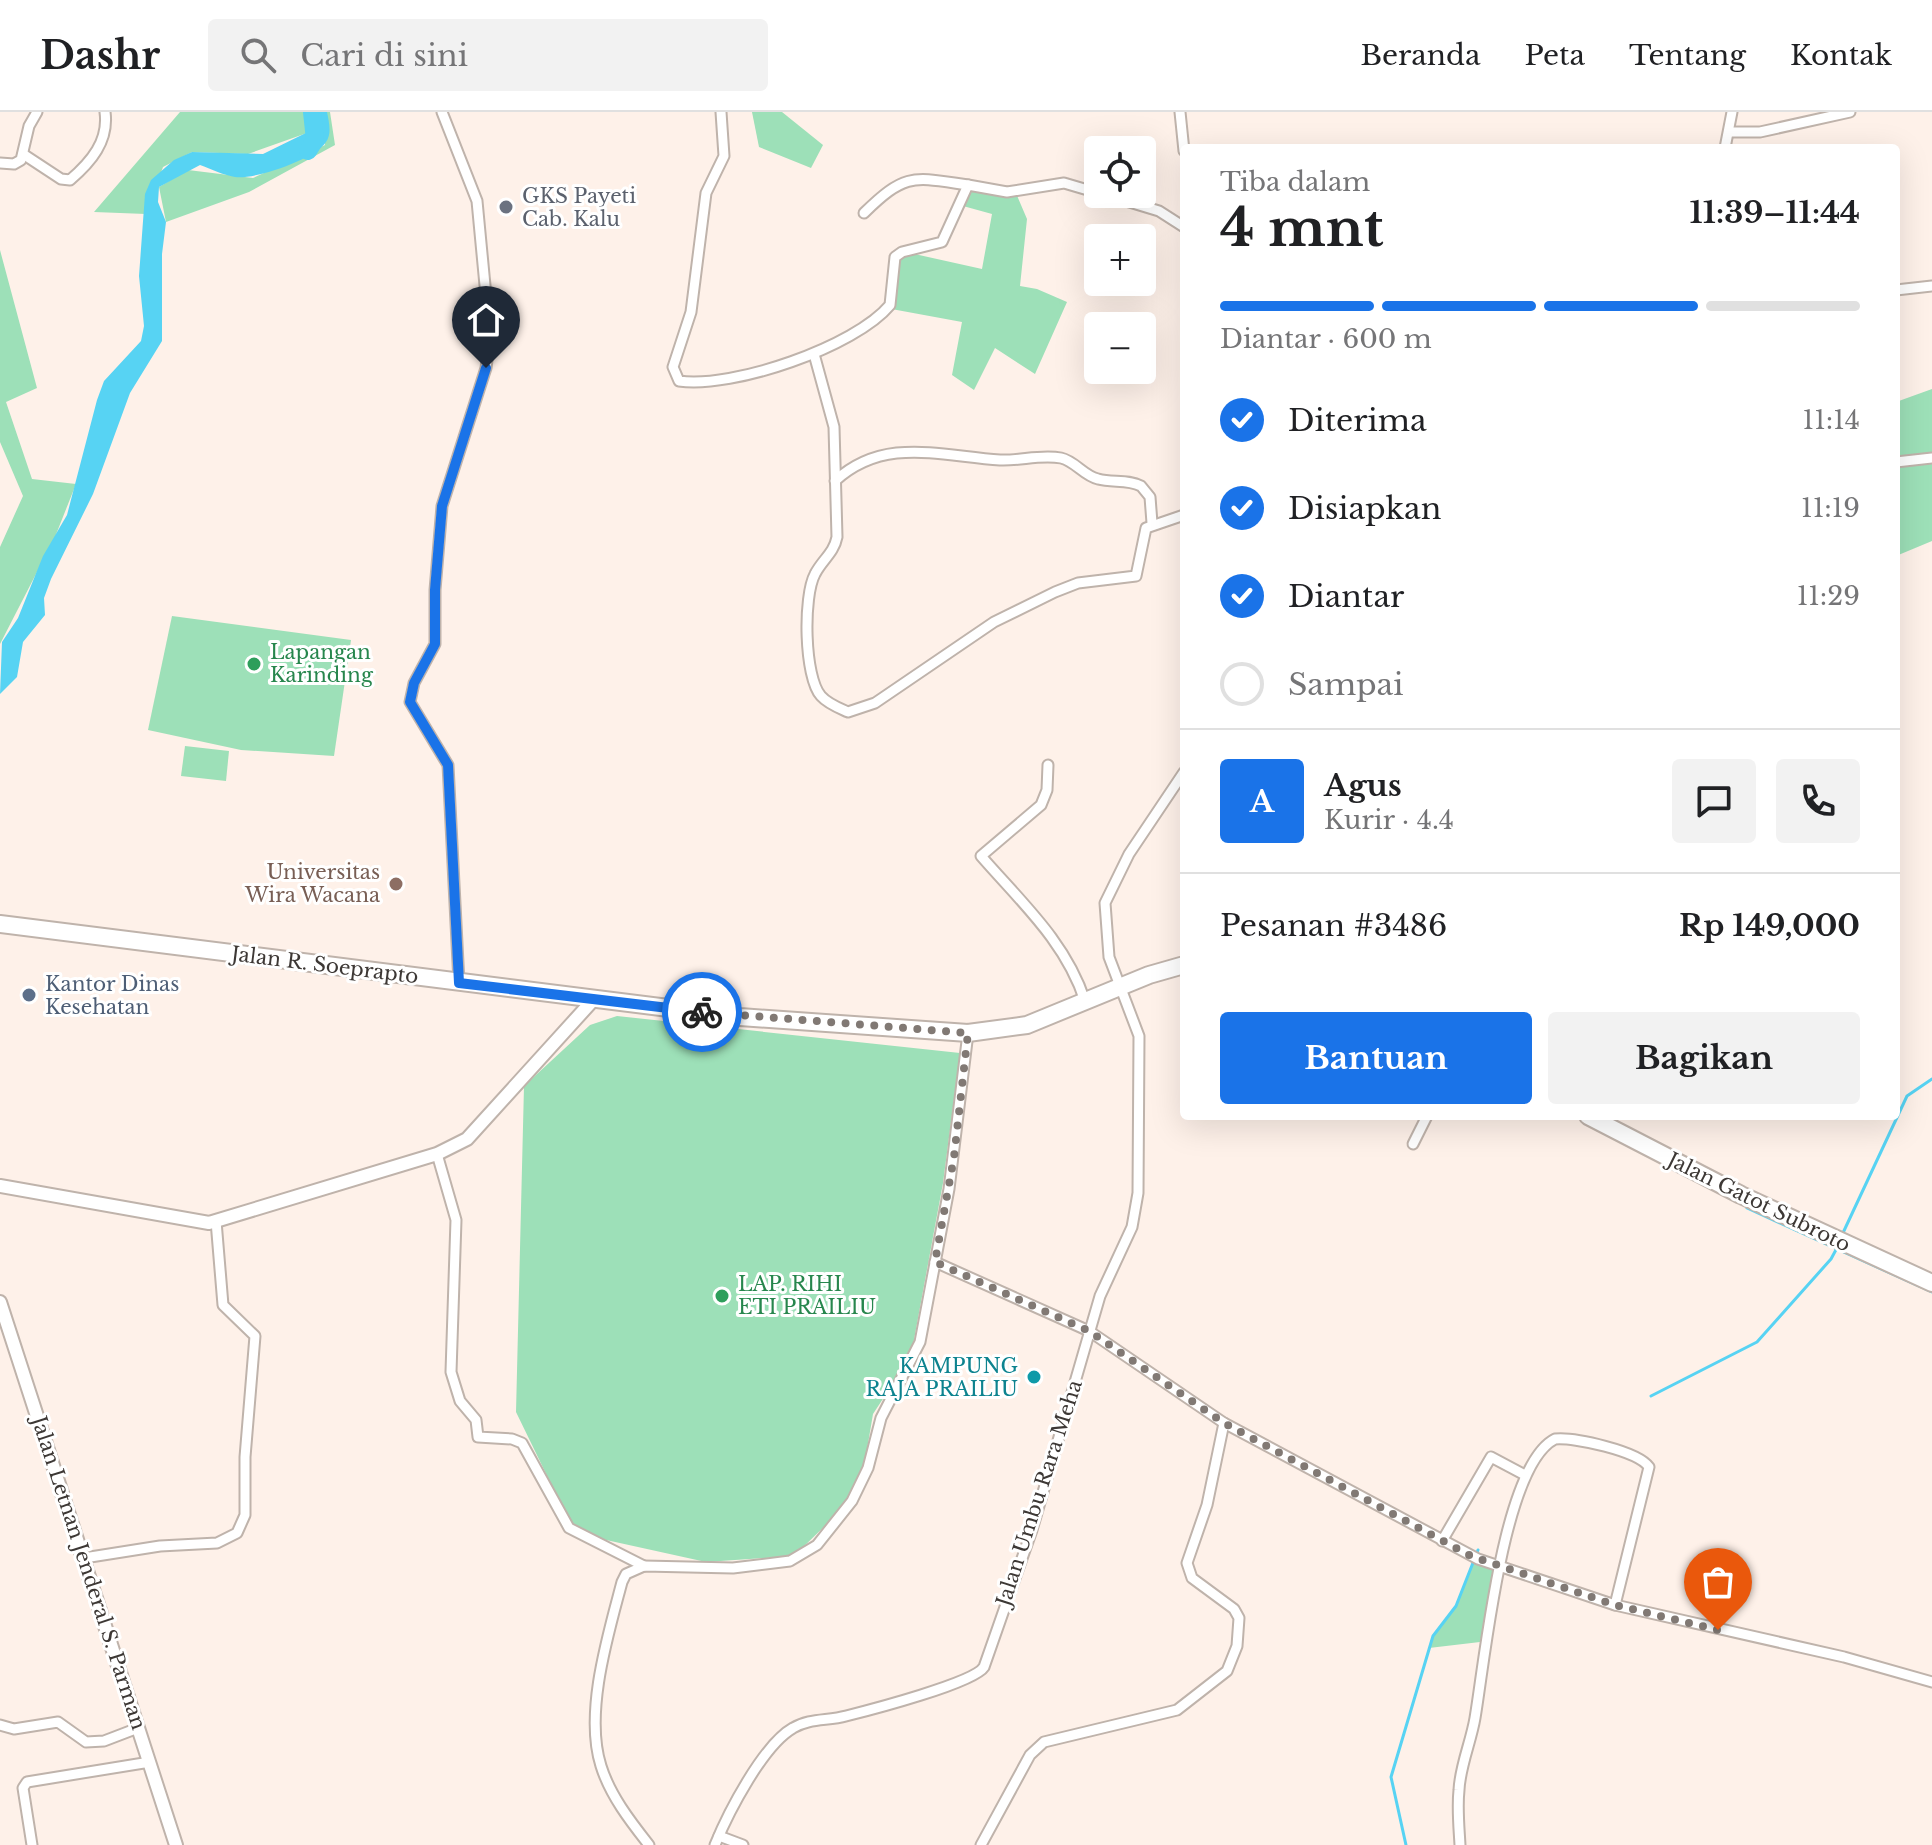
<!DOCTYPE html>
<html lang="id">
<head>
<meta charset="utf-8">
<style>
	:root { --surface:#fff; --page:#f2f2f2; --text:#202124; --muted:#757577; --line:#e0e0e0; --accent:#1a73e8 }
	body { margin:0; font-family:"Libre Baskerville",serif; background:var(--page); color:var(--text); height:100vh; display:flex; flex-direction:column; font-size:30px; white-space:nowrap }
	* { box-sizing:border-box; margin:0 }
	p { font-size:26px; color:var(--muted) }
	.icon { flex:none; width:44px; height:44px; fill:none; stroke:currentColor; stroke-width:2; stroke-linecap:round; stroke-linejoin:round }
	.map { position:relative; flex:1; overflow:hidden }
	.details { position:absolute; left:1180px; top:32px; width:720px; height:976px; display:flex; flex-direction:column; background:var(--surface); border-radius:8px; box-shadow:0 8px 32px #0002 }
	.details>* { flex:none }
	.fabs { position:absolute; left:1084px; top:24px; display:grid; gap:16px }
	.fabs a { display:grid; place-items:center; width:72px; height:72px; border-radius:8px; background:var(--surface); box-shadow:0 8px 32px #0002; font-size:40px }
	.pin { position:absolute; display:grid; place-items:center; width:68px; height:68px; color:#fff; margin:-82px -34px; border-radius:50% 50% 50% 0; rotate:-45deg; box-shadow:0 0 8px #0007 }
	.pin .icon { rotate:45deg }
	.courier { position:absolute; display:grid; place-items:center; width:80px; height:80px; margin:-40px; border:6px solid #1a73e8; border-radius:50%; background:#fff; color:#222; box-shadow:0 2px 10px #0007 }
	.head em { font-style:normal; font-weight:700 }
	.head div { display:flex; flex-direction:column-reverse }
	.head { display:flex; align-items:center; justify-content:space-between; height:136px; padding:0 40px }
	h1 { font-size:52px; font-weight:700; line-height:60px }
	.bar { display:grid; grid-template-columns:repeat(4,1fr); gap:12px 8px; align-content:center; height:96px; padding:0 40px }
	.bar i { height:10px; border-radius:6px; background:var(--line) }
	.bar .on { background:var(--accent) }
	.bar p { grid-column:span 4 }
	.line { display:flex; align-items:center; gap:20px; padding:0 40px; border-top:2px solid var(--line) }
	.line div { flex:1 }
	.round { display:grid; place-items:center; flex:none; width:84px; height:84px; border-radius:8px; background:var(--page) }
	ol { padding:0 40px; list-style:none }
	li { display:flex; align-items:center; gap:24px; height:88px }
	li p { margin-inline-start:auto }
	li .icon { padding:8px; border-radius:50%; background:var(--accent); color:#fff; stroke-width:4 }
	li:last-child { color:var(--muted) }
	li i { width:44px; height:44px; border:4px solid var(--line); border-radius:50% }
	.action { display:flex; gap:16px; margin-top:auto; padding:16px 40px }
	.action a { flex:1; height:92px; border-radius:8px; background:var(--accent); color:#fff; font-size:32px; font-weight:700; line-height:92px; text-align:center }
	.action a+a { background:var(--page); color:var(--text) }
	header { display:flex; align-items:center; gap:48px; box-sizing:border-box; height:112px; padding:0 40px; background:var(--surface); border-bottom:2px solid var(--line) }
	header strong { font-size:38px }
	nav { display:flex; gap:44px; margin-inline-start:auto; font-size:28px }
	.search { width:560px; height:72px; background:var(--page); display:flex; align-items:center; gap:20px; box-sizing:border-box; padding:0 28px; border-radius:8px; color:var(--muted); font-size:30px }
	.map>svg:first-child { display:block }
</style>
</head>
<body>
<header>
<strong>Dashr</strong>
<div class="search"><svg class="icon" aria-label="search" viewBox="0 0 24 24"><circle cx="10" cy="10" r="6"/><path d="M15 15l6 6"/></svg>Cari di sini</div>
<nav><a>Beranda</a><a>Peta</a><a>Tentang</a><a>Kontak</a></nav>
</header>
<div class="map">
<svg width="1932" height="1733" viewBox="0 0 1932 1733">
	<rect width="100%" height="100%" fill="#fef1e9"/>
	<g fill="#9de0b8">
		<path d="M180 0H304L307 21 248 42 192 40 163 55 146 102 94 100Z"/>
		<path d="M321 0H330L335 33 249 80 166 110 159 75 188 58 253 66 325 33Z"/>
		<path d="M752 0H782L823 33 811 56 759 35Z"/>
		<path d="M972 79 1005 82 1015 79 1027 107 1020 174 1037 177 1067 190 1035 262 995 236 974 278 952 263 962 210 886 196 901 139 982 157 992 102 963 94Z"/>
		<path d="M0 138 37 276 6 290 32 367 76 372 55 425 0 532V435L23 384 0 330Z"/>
		<path d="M1932 277V429L1896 444V290Z"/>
		<path d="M172 504 351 528 334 644 241 638 148 618Z"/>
		<path d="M185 634 229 639 226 669 181 664Z"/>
		<path d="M617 904 960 941 943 1071 911 1244 873 1302 862 1367 834 1405 794 1444 706 1450 588 1424 569 1409 516 1300 524 974 590 913Z"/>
		<path d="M1474 1446 1498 1454 1480 1530 1429 1536 1433 1524 1456 1494Z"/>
	</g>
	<path fill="#57d3f3" d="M312 0H327C329 10 332 22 326 30 315 47 255 68 235 65 223 63 211 57 200 53L159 75 158 90 166 110 162 142V229L130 281 93 382 51 467 44 486 45 503 23 530 17 565 0 582 2 530 18 506 43 444 67 403 97 288 104 269 141 229 144 214 139 164 145 82 151 68 174 48 192 40 263 42 316 16Z"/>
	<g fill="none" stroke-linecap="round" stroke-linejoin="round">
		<g stroke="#57d3f3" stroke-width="3">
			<path d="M1747 1096 1932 1180"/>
			<path d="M1842 1123 1907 984 1932 967"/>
			<path d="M1651 1284 1757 1230 1831 1147 1838 1134"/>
			<path d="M1406 1733 1391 1665 1433 1524 1456 1494 1478 1438"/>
		</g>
		<path stroke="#57d3f3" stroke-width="18" d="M308 39 315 28 312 0"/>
		<defs>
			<g id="minor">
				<path d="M442 0 477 89 490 226 486 256 442 394 435 478V532L414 571 410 590 448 653 459 871"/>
				<path d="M721 0 724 44 706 81 691 200 673 255 679 269C732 277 855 235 890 193L895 145 902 140 942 130 968 73 1007 80 1064 71 1098 81"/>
				<path d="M1180 0 1184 39"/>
				<path d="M1729 20H1760L1850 0"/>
				<path d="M1725 36 1732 0"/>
				<path d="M23 42 61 67 70 68C91 50 109 29 105 0"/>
				<path d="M0 51 14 52 21 48 29 14 37 0"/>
				<path d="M1103 82 1159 99 1184 115"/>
				<path d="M864 101C906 60 913 65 968 73"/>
				<path d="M1896 178 1932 174"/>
				<path d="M814 242 834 315 837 425C834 441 822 448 815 462 803 484 804 565 821 584 828 592 839 596 848 600L875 591 994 510 1055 480 1078 471 1136 464 1146 416 1184 403"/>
				<path d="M1896 350 1932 346"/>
				<path d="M835 369C884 324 940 344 1000 348 1020 349 1041 342 1061 346 1075 349 1084 364 1098 367 1112 371 1128 367 1141 374L1150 385 1152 411"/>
				<path d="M1048 653 1047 678 1041 693 981 744C1021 790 1066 830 1085 889"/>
				<path d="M1413 1032 1427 1004"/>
				<path d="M437 1042 456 1108 451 1260 460 1289 476 1308 478 1325 512 1327 522 1331 569 1416 644 1454"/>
				<path d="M935 1150 1089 1219 1224 1311 1478 1447 1615 1493 1844 1545 1932 1570"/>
				<path d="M1442 1429 1491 1345 1525 1363"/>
				<path d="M84 1446 160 1434 217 1431 237 1421 245 1403V1345L255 1224 223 1193 216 1109"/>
				<path d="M0 1613 14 1617 58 1610 86 1630 104 1629 138 1616"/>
				<path d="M719 1724 743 1733"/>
				<path d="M32 1733 23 1676 27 1670 150 1650"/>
				<path d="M649 1733C630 1709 610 1683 601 1654 584 1601 608 1523 622 1470L626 1462 644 1454 733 1456 790 1449 817 1433 852 1389 868 1356 881 1306 920 1230 949 1077 968 921"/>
				<path d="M715 1733C728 1701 763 1633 793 1616 809 1606 828 1609 846 1604 870 1598 974 1571 984 1555L1032 1418 1100 1184 1132 1115 1138 1081 1139 924 1109 845 1105 791 1129 742 1184 660"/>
				<path d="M981 1733 1030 1643 1044 1630 1177 1598 1227 1559 1237 1534 1239 1506 1234 1497 1192 1466 1187 1451 1207 1393 1224 1311"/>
				<path d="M1460 1733C1459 1715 1457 1696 1459 1678 1460 1654 1471 1630 1475 1606 1485 1548 1503 1353 1555 1327 1574 1325 1638 1339 1649 1355L1615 1493"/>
			</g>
			<g id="tertiary">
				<path d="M0 1074 209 1111 437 1042 467 1027 594 887"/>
				<path d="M0 1190 176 1733"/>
			</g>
			<g id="trunk">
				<path d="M0 812 740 905 968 921 1027 913 1149 863 1184 853"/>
				<path d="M1588 1004 1741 1083 1932 1171"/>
			</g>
		</defs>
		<use href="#minor" stroke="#bfb3ab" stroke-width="13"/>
		<use href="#tertiary" stroke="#bfb3ab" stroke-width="16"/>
		<use href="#trunk" stroke="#bfb3ab" stroke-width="20"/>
		<use href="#minor" stroke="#fff" stroke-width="9"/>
		<use href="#tertiary" stroke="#fff" stroke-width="12"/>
		<use href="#trunk" stroke="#fff" stroke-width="16"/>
	</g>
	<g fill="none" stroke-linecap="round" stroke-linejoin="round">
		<path stroke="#817974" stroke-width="8" stroke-dasharray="0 14.4" d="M702 900 968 921 954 1045 935 1150 1089 1219 1224 1311 1471 1444 1615 1493 1718 1518"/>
		<path stroke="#1a73e8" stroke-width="10" d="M486 256 442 394 435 478V532L414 571 410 590 448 653 459 871 702 900"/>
	</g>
	<circle fill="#6b7280" stroke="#fff" stroke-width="3" cx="506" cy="95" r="8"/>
	<g fill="#2e9e5b" stroke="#fff" stroke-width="3">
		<circle cx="254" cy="552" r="8"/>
		<circle cx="722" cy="1184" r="8"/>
	</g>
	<circle fill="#8d6e63" stroke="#fff" stroke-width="3" cx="396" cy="772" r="8"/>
	<circle fill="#5c6f8a" stroke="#fff" stroke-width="3" cx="29" cy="883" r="8"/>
	<circle fill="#0f9aa8" stroke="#fff" stroke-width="3" cx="1034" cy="1265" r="8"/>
	<g text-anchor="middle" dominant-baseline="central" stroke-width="6" stroke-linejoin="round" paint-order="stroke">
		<g font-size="20" fill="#5b616d" stroke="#fff" text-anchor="start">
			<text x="522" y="84">GKS Payeti<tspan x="522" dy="23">Cab. Kalu</tspan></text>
		</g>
		<g font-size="20" fill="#27864d" stroke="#fff" text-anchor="start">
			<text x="270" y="540">Lapangan<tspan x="270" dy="23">Karinding</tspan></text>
			<text x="738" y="1172">LAP. RIHI<tspan x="738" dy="23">ETI PRAILIU</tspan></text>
		</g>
		<g font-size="20" fill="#785e54" stroke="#fff" text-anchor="end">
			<text x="380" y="760">Universitas<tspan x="380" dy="23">Wira Wacana</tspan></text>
		</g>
		<g font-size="20" fill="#3d3835" stroke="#fff">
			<text transform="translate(325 853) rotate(7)">Jalan R. Soeprapto</text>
			<text transform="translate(1759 1090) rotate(26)">Jalan Gatot Subroto</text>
			<text transform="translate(1039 1381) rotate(-72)">Jalan Umbu Rara Meha</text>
			<text transform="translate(89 1461) rotate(72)">Jalan Letnan Jenderal S. Parman</text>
		</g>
		<g font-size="20" fill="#4e5e75" stroke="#fff" text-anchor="start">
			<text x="45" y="872">Kantor Dinas<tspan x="45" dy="23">Kesehatan</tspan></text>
		</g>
		<g font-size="20" fill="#0d838f" stroke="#fff" text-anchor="end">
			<text x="1018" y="1254">KAMPUNG<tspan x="1018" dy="23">RAJA PRAILIU</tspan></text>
		</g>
	</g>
</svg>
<div class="fabs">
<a><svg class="icon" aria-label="locate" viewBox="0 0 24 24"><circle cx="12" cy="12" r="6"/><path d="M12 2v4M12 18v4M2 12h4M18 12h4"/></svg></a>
<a>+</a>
<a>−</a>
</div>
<div class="pin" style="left:1718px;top:1518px;background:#ea580c"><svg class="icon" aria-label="bag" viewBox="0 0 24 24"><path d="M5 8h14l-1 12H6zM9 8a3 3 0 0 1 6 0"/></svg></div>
<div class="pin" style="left:486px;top:256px;background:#1f2937"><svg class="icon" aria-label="home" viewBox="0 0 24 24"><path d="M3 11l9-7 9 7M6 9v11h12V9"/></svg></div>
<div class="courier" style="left:702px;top:900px"><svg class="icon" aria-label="bike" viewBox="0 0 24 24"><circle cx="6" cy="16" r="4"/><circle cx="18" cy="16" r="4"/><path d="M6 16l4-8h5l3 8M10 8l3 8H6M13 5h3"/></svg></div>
<section class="details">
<div class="head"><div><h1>4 mnt</h1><p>Tiba dalam</p></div><em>11:39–11:44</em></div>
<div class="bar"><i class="on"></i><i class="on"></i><i class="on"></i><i></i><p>Diantar · 600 m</p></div>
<ol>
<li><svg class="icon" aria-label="check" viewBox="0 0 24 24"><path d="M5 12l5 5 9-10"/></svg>Diterima<p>11:14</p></li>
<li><svg class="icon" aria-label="check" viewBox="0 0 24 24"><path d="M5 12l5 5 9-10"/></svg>Disiapkan<p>11:19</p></li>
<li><svg class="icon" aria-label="check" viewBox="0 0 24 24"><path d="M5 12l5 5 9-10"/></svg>Diantar<p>11:29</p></li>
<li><i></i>Sampai</li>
</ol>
<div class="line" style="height:144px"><b class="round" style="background:var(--accent);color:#fff">A</b><div><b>Agus</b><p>Kurir · 4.4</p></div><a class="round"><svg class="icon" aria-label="chat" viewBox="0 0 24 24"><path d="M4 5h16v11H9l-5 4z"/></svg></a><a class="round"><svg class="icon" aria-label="phone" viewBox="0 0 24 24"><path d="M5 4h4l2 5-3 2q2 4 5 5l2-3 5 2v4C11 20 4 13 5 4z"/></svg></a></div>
<div class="line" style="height:104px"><div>Pesanan #3486</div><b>Rp 149,000</b></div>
<div class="action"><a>Bantuan</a><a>Bagikan</a></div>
</section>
</div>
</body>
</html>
